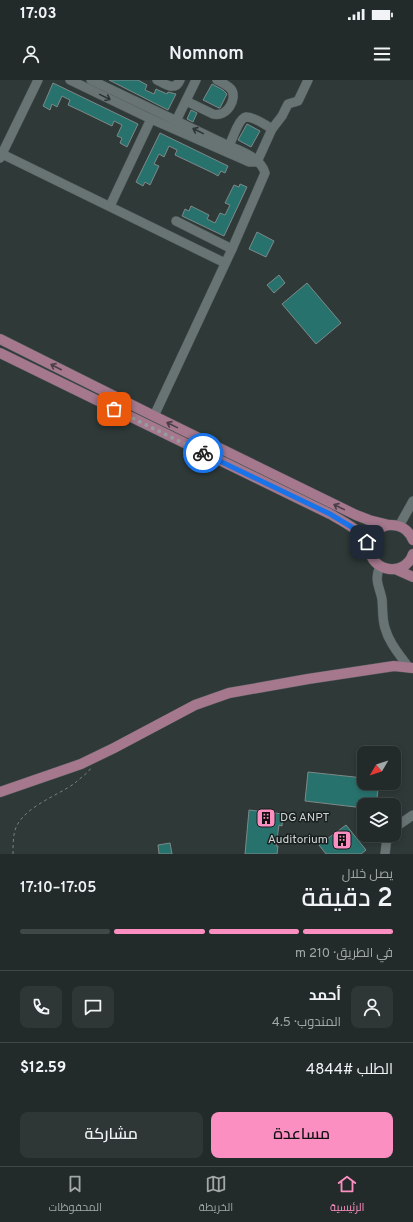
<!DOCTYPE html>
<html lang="ar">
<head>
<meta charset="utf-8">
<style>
	:root { --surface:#222b2a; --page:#2e3736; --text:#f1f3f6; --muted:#a2a7a8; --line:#3f4747; --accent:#fc8fc1 }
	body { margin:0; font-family:Overpass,Cairo,sans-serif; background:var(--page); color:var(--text); direction:rtl; height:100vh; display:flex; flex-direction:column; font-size:15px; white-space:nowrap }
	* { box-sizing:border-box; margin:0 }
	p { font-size:13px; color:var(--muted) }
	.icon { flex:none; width:22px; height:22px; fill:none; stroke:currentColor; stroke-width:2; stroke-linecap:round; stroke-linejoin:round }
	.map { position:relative; height:774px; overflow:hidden; direction:ltr }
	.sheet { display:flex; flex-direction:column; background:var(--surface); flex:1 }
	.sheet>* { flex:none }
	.needle { width:26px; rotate:231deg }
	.controls { position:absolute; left:357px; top:666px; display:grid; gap:8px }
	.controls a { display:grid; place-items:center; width:44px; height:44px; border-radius:8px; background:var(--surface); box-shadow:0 2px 6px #0003,0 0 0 1px var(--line); font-size:20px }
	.pin { position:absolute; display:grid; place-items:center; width:34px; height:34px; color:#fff; margin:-17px; border-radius:8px; box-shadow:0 2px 6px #0006 }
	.courier { position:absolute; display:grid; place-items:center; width:40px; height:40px; margin:-20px; border:3px solid #1a73e8; border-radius:50%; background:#fff; color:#222; box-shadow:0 1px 5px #0007 }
	.head em { font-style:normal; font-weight:600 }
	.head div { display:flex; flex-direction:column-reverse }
	.head { display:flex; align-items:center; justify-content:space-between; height:68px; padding:0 20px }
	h1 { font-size:26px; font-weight:600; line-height:30px }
	.bar { display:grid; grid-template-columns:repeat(4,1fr); gap:6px 4px; align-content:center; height:48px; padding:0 20px }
	.bar i { height:5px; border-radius:3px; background:var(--line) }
	.bar .current { background:var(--accent) }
	.bar p { grid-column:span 4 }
	.line { display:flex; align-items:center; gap:10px; padding:0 20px; border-top:1px solid var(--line) }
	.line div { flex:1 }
	.round { display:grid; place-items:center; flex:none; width:42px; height:42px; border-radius:8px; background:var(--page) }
	.cta { display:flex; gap:8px; margin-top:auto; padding:8px 20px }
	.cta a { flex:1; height:46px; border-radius:8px; background:var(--accent); color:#111; font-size:16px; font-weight:600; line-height:46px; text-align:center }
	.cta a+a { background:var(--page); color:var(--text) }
	.status { display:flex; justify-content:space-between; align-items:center; height:28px; padding:0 20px; background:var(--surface); direction:ltr }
	.status svg { height:11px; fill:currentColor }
	header { display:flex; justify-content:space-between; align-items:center; height:52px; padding:0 20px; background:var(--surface); font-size:18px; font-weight:600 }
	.menu { display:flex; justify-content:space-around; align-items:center; height:56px; border-top:1px solid var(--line); background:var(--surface); font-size:11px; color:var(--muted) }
	.menu a { display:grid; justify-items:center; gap:2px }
	.menu .current { color:var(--accent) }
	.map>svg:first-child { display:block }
</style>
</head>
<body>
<div class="status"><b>17:03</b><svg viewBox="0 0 49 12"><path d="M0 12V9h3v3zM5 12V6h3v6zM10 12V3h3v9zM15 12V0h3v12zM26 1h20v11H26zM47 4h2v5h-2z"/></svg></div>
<header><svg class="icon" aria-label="menu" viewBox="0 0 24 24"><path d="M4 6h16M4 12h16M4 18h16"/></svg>Nomnom<svg class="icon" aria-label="person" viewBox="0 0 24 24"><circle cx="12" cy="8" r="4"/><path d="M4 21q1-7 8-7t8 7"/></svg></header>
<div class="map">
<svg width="413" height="774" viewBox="0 0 413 774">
	<rect width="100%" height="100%" fill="#2e3938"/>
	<g fill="#28726e" stroke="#7d8988">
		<path d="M109 0H138L147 5 145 10 154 14 156 9 167 14 168 12 176 14 168 30Z"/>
		<path d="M53 3 138 44 127 67 120 63 122 58 117 56 122 45 114 41 112 46 81 31 68 25 70 20 62 16 57 27 52 24 50 30 43 26Z"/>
		<path d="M212 4 223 10 227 14 220 28H219L203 20Z"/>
		<path d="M191 30 197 33 193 42 187 39Z"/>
		<path d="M247 44 260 51 251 67 238 60Z"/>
		<path d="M160 53 228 86 225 93 221 91 218 96 213 93 175 75 177 70 169 66 164 77 159 74 154 84 159 86 150 105 145 102 143 106 136 102Z"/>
		<path d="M240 104 247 107 224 156 182 136 185 129 189 131 191 126 209 135 207 139 215 143 220 133 225 135 230 125 225 123 234 105 239 107Z"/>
		<path d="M257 152 274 161 266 177 249 169Z"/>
		<path d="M279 195 285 203 274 213 267 205Z"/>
		<path d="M307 203 341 243 316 264 282 224Z"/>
		<path d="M308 692 364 698V703H379L376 725H364V728L305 721Z"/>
		<path d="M249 730 283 734 282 746 279 745 276 766H278L277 774H245Z"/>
		<path d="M346 745 366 770 361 774H326L319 765Z"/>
		<path d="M170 763 172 774H159L158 765Z"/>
	</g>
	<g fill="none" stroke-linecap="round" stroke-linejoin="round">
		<defs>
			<g id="minor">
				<path d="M70 0 151 39 249 82H257"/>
				<path d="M91 0 229 66C241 71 261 78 265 93L232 169 154 336"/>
				<path d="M157 0C165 4 175 12 180 0"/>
				<path d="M186 21 213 34C227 38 238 18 231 9 227 5 221 2 217 0"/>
				<path d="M176 41 196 0"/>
				<path d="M229 66C232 60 239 38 246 37 253 37 266 45 272 49"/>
				<path d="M2 74 225 183"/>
				<path d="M0 78 38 0"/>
				<path d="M257 82 272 49 282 36 288 24 298 21 308 0"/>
				<path d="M110 126 151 39"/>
				<path d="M176 141 232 169"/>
				<path d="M399 446 413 421"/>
				<path d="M380 486C374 501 379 505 382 519 383 529 382 539 385 548 389 563 400 575 409 588"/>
				<path d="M394 748 413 735"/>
				<path d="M385 774 387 757 389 755"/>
			</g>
			<g id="major">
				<path d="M0 259 154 336 356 435 369 440 389 445"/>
				<path d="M0 273 330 434C346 443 361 450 369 467"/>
				<path d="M413 460C410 453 406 448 398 446 391 444 383 445 378 450 374 453 371 458 370 463 365 490 404 500 413 474"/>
				<path d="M395 489 413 497"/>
				<path d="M0 712 81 684 114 668 195 625 229 613 308 599 394 586 413 588"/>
			</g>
		</defs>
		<use href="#minor" stroke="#4d5655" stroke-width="10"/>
		<use href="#major" stroke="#4d5655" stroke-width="11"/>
		<path stroke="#7a8282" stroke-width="1" stroke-dasharray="3 3" stroke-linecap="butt" d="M13 774C13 768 13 761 14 755 17 729 56 717 75 703 80 698 87 694 91 688"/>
		<use href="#minor" stroke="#687473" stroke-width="9"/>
		<use href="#major" stroke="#a5788e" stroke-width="10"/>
	</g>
	<defs><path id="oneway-shaft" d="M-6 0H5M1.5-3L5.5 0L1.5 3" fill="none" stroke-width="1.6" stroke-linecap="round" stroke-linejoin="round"/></defs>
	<g stroke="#2e3434">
		<use href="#oneway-shaft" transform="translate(105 17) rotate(26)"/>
		<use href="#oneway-shaft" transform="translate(198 51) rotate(-154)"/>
	</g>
	<g stroke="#4b3e46">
		<use href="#oneway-shaft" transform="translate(56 287) rotate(-153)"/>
		<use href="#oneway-shaft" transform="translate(172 345) rotate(-154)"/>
		<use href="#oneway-shaft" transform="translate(339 427) rotate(-154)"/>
	</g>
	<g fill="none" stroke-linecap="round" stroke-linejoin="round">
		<path stroke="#969e9d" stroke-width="4" stroke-dasharray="0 7.2" d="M114 329 203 373"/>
		<path stroke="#1a73e8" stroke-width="5" d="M203 373 330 434 355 449 367 462"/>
	</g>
	<defs>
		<symbol id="building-square" viewBox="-11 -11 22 22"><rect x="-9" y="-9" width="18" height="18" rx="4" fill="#fc8fc1" stroke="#1a1f1f"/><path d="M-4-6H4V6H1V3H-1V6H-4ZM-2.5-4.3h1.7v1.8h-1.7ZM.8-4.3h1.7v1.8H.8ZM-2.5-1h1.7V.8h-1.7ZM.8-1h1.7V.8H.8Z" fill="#111"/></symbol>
	</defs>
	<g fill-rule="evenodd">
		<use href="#building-square" x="255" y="727" width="22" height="22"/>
		<use href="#building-square" x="331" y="749" width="22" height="22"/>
	</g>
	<g text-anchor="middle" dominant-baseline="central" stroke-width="3" stroke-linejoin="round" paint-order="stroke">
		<g font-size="12" fill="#ced4d4" stroke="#1a1f1f" text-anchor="start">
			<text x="280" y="738">DG ANPT</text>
			<text x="328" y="760" text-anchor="end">Auditorium</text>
		</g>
	</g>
</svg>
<div class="controls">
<a><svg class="needle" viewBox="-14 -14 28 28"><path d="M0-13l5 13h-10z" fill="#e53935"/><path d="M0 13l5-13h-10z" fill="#a2a7a8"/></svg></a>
<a><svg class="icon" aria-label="layers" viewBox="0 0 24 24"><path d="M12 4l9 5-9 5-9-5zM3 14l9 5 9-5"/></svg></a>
</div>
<div class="pin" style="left:114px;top:329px;background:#ea580c"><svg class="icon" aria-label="bag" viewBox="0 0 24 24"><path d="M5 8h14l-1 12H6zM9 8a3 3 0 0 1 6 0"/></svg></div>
<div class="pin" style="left:367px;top:462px;background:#1f2937"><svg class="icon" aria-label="home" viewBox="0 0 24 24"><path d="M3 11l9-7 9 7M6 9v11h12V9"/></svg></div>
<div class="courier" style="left:203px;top:373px"><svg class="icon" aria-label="bike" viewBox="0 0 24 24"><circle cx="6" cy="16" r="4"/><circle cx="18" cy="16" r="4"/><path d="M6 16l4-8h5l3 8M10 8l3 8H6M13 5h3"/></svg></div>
</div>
<section class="sheet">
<div class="head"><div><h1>2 دقيقة</h1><p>يصل خلال</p></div><em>17:05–17:10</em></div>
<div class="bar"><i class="current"></i><i class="current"></i><i class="current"></i><i></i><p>في الطريق · 210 m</p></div>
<div class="line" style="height:72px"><a class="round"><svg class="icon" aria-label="person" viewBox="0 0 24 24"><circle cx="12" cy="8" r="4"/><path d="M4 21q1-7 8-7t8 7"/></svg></a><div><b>أحمد</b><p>المندوب · 4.5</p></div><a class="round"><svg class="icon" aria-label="chat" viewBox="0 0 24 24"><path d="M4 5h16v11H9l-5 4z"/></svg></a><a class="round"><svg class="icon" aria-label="phone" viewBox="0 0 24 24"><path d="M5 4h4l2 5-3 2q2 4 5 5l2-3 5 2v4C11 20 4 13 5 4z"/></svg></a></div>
<div class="line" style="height:52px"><div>الطلب #4844</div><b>$12.59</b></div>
<div class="cta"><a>مساعدة</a><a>مشاركة</a></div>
</section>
<nav class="menu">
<a class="current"><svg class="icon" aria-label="home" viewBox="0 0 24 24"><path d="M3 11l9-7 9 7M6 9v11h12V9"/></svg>الرئيسية</a>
<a><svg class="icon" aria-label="map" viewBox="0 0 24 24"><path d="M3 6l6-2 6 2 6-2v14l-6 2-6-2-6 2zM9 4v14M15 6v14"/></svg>الخريطة</a>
<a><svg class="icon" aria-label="saved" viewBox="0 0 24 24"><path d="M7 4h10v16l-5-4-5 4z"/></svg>المحفوظات</a>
</nav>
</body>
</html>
